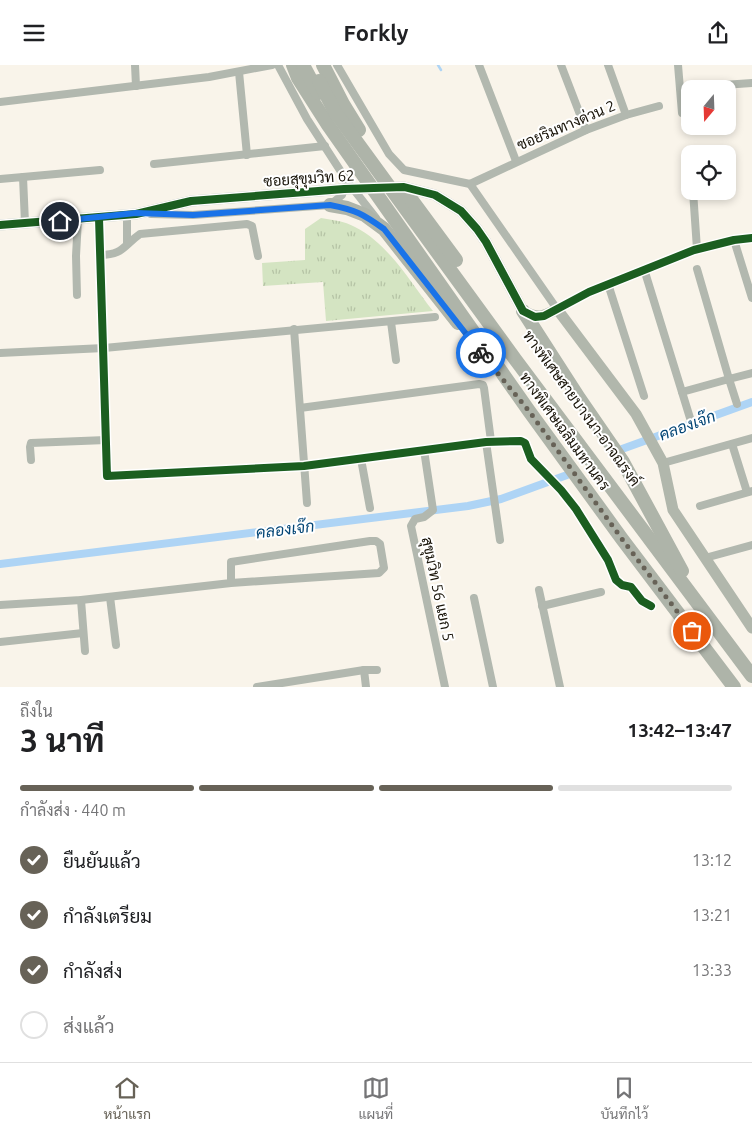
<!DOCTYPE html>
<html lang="th">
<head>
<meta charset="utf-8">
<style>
	:root { --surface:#fff; --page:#f2f2f2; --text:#202124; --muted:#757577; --line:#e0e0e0; --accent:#676257 }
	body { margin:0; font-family:Ubuntu,Sarabun,sans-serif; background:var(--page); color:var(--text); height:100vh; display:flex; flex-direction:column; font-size:19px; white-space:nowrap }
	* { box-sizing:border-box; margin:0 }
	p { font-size:16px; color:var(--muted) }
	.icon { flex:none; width:28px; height:28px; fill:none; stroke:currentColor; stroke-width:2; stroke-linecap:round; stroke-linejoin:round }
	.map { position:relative; height:622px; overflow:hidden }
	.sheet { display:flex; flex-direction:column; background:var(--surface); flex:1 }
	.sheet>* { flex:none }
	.needle { width:32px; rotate:199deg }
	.controls { position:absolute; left:681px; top:15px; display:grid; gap:10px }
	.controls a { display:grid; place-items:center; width:55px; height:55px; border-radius:10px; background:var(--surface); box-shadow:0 2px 8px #0003; font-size:25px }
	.pin { position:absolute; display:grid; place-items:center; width:42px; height:42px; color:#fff; margin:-21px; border:2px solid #fff; border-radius:50%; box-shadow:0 1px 5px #0007 }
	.courier { position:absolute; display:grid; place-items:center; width:50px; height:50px; margin:-25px; border:4px solid #1a73e8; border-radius:50%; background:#fff; color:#222; box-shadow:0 1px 6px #0007 }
	.overview em { font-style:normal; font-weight:700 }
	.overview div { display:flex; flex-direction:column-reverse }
	.overview { display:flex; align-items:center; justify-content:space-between; height:85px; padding:0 20px }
	h1 { font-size:32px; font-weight:700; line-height:38px }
	.bar { display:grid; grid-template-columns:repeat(4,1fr); gap:8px 5px; align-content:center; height:60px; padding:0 20px }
	.bar i { height:6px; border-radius:4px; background:var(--line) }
	.bar .on { background:var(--accent) }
	.bar p { grid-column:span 4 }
	ol { padding:0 20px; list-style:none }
	li { display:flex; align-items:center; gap:15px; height:55px }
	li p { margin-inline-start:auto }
	li .icon { padding:5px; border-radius:50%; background:var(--accent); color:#fff; stroke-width:4 }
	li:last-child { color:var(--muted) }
	li i { width:28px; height:28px; border:2px solid var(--line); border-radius:50% }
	header { display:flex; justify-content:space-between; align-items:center; height:65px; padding:0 20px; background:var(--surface); font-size:22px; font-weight:700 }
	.tabs { display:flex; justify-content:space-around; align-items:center; height:70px; border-top:1px solid var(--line); background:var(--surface); font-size:14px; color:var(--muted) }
	.tabs a { display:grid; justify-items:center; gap:2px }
	.tabs .on { color:var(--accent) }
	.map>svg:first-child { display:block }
</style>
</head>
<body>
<header><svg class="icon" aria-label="menu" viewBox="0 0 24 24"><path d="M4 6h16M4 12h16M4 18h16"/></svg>Forkly<svg class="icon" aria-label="share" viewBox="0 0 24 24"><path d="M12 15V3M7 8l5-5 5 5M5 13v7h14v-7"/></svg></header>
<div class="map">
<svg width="752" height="622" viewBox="0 0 752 622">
	<defs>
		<pattern id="grass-tufts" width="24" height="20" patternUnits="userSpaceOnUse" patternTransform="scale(1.25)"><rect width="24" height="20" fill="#d4e4c2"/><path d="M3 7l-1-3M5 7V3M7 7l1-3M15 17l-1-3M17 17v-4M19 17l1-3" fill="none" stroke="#b5c3a5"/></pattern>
	</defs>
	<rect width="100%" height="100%" fill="#f9f4ea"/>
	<path fill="url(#grass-tufts)" d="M321 153C333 155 344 156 355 162 389 179 410 217 433 246L326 256 323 217 263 221 262 198 305 195V164Z"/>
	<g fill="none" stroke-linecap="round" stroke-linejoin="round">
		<path stroke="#aed4f5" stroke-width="2.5" d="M438 0 441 5"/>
		<g stroke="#aed4f5" stroke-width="8">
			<path d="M622 384 752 337"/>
			<path d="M0 499 468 441 501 434 567 410"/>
		</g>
		<g stroke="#b2b8af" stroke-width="8">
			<path d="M135 0 136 21"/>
			<path d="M278 0 307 54 347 116 376 153"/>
			<path d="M337 0 389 89 404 105 470 119 557 244C586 228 614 216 645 204 681 190 713 177 752 173"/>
			<path d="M479 0 516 96"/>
			<path d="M561 0 586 65"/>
			<path d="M678 0 682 48"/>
			<path d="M239 7 247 90"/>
			<path d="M680 23 752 18"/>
			<path d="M0 37 209 12 272 0"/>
			<path d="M626 50 659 41"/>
			<path d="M154 99 325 81"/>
			<path d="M23 112 100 105"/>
			<path d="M0 114 23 112 25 158"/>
			<path d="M470 119 586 65 626 50 608 0"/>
			<path d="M693 126 697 184"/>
			<path d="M151 149 193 150 330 140 342 130 347 116"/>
			<path d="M99 153 107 411 304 401 486 377 521 376 525 378 531 394 561 425 576 444 608 495 616 515 622 520 631 522 642 536 651 541"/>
			<path d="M734 175 752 233"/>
			<path d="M127 178V150"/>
			<path d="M100 190C123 190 123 181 140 169L247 159 252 161 258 191"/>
			<path d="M644 204 682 327 729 314 737 339"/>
			<path d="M697 204 729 314 752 308"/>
			<path d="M608 219 644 331"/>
			<path d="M77 230 76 191 78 154"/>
			<path d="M391 257 396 295"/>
			<path d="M294 264 307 438"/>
			<path d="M0 288 104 283 435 252"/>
			<path d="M682 327 690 353"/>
			<path d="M300 343 479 319 483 320 484 323 491 376"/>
			<path d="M486 377 500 475"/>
			<path d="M732 379 747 427"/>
			<path d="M424 385 433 445 424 452 415 454 411 461 445 622"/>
			<path d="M361 394 370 443"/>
			<path d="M31 395 30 382 31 378 106 375"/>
			<path d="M663 398 752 373"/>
			<path d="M700 441 752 426"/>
			<path d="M705 493 752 480"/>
			<path d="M539 525 560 622"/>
			<path d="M110 532 116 580"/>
			<path d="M474 533 493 622"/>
			<path d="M81 535 85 586"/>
			<path d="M0 540 81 535 231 518 379 508 384 503 380 479 376 476H370L231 497V518"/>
			<path d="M542 541 601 527"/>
			<path d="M0 577 83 568"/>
			<path d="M364 605 366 622"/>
			<path d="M257 622 364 605H377"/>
		</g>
		<path stroke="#b1b7ac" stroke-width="11" d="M0 160 136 149 191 136 344 124 404 122 435 130 461 146 477 164 486 177 523 246C539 254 542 252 557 244L636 349 663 398 673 445 752 563"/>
		<g stroke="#aeb4a9" stroke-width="14">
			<path d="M293 0 298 13 328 60 529 346 622 474 734 622"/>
			<path d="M303 0 318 28"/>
			<path d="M323 0 343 39 359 65"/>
			<path d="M319 16 335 47 515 294 752 611"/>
			<path d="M405 126 456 195"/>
			<path d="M330 140 347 143 365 150 384 164 458 258"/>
			<path d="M523 246 579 333 623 397 682 506"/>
		</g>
		<defs>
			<g id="cycleway">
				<path d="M99 153 107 411 304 401 486 377 521 376 525 378 531 394 561 425 576 444 608 495 616 515 622 520 631 522 642 536 651 541"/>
				<path d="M0 160 136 149 191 136 344 124 404 122 435 130 461 146 477 164 486 177 523 246 535 252 544 251 589 227 694 185 734 175 752 173"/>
			</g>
		</defs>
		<use href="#cycleway" stroke="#fff" stroke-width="11"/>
		<use href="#cycleway" stroke="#1b5e20" stroke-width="8"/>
	</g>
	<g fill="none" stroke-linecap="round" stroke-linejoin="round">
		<path stroke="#676257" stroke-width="5" stroke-dasharray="0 9" d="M481 288 529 346 622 474 692 566"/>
		<path stroke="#1a73e8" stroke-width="6" d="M60 156 136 148 193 150 330 140C356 145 363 149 384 164L481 288"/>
	</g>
	<g text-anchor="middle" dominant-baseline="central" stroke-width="4" stroke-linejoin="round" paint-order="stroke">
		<g font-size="15" fill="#181308" stroke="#fff">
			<text transform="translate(566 60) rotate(-23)">ซอยริมทางด่วน 2</text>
			<text transform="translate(309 113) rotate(-4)">ซอยสุขุมวิท 62</text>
			<text transform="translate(582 343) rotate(54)">ทางพิเศษสายบางนา-อาจณรงค์</text>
			<text transform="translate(565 366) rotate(54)">ทางพิเศษเฉลิมมหานคร</text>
			<text transform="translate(438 524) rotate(78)">สุขุมวิท 56 แยก 5</text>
		</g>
		<g font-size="16" font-style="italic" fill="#034575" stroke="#fff">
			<text transform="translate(687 360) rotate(-20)">คลองเจ๊ก</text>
			<text transform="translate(285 464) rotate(-7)">คลองเจ๊ก</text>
		</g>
	</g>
</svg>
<div class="controls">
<a><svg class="needle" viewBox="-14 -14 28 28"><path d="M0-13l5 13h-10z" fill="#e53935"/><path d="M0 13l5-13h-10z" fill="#757577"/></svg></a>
<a><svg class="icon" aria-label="locate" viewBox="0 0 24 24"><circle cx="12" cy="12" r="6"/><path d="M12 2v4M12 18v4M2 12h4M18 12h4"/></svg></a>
</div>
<div class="pin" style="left:692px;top:566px;background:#ea580c"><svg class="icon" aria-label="bag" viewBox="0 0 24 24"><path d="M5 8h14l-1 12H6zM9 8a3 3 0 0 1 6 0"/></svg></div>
<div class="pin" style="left:60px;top:156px;background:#1f2937"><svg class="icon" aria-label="home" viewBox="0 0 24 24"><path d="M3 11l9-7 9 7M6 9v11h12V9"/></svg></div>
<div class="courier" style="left:481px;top:288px"><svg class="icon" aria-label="bike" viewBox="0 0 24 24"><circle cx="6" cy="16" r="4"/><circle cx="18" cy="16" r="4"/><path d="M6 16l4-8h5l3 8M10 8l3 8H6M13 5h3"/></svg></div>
</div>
<section class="sheet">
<div class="overview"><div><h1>3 นาที</h1><p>ถึงใน</p></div><em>13:42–13:47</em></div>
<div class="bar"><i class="on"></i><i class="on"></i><i class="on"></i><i></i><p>กำลังส่ง · 440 m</p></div>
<ol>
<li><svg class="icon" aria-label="check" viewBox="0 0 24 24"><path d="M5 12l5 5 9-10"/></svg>ยืนยันแล้ว<p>13:12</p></li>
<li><svg class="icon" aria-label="check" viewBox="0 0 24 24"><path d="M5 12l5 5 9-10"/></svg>กำลังเตรียม<p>13:21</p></li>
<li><svg class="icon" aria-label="check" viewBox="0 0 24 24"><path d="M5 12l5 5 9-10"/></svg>กำลังส่ง<p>13:33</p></li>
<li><i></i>ส่งแล้ว</li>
</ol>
</section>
<nav class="tabs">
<a class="on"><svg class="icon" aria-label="home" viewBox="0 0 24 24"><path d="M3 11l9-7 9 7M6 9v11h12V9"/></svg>หน้าแรก</a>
<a><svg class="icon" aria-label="map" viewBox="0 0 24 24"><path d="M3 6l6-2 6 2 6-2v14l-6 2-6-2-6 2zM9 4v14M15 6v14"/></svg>แผนที่</a>
<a><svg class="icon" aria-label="saved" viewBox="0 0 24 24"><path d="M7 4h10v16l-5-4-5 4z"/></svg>บันทึกไว้</a>
</nav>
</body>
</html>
